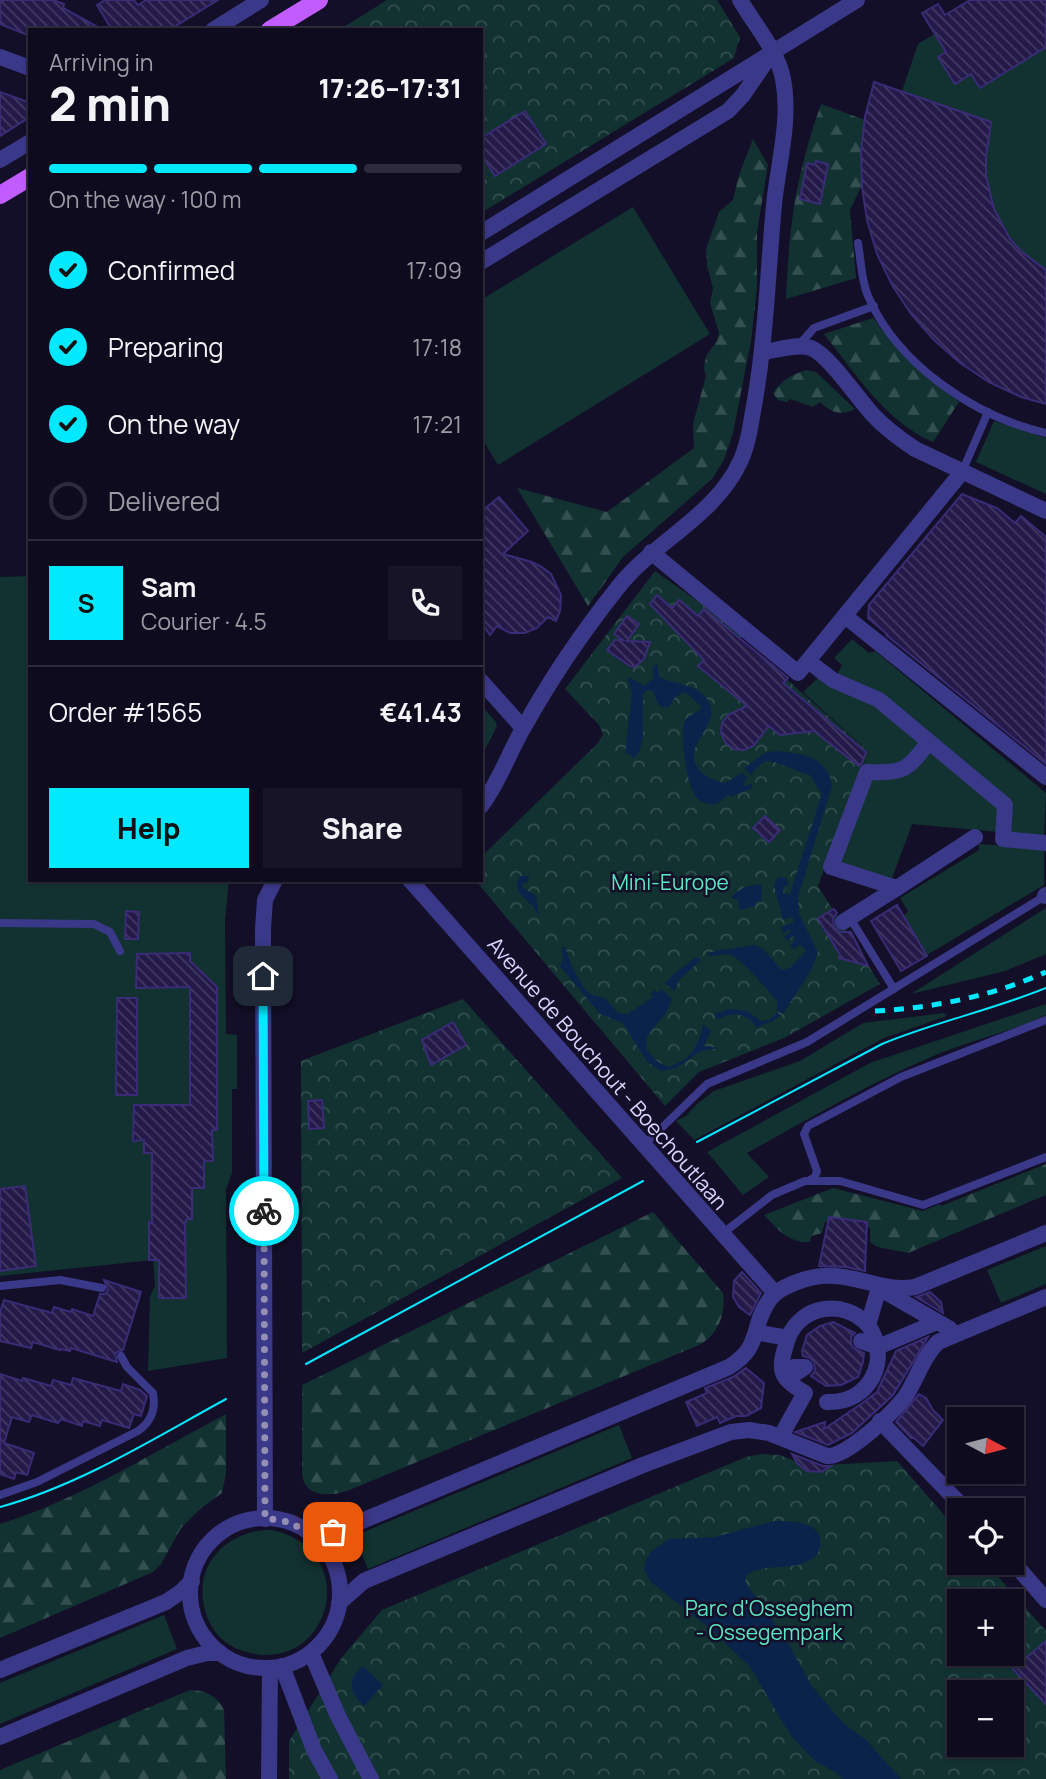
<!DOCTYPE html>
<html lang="en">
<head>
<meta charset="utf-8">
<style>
	:root { --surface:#0e0b1e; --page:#171427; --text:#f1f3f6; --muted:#9b9ba4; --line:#2e2b3c; --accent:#01e8ff }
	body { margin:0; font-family:Manrope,sans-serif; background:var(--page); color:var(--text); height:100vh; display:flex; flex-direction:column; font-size:26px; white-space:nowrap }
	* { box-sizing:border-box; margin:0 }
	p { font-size:23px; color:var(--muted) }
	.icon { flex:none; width:38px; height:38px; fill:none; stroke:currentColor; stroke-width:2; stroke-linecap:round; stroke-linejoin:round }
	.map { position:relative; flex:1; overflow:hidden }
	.drawer { position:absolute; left:28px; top:28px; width:455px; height:854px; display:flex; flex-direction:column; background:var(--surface); border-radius:0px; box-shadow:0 2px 5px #0004,0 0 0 2px var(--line) }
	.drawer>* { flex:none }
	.needle { width:46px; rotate:97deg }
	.tools { position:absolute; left:947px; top:1407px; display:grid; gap:14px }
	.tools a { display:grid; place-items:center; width:77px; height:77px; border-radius:0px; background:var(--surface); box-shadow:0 2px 5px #0004,0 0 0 2px var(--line); font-size:35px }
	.pin { position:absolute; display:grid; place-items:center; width:60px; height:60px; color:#fff; margin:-30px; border-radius:14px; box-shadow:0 4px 10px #0006 }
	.courier { position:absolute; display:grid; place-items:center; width:70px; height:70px; margin:-35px; border:5px solid #01e8ff; border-radius:50%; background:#fff; color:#222; box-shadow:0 2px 9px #0007 }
	.headline em { font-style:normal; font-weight:800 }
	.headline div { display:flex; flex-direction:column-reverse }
	.headline { display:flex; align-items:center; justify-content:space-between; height:119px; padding:0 21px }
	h1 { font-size:46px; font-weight:800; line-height:52px }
	.bar { display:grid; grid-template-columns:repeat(4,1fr); gap:10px 7px; align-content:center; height:84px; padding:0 21px }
	.bar i { height:9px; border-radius:5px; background:var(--line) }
	.bar .on { background:var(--accent) }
	.bar p { grid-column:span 4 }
	.line { display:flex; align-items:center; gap:18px; padding:0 21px; border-top:2px solid var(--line) }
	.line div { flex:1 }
	.round { display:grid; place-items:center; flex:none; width:74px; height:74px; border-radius:0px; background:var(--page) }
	ol { padding:0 21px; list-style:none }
	li { display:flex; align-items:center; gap:21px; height:77px }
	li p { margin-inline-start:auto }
	li .icon { padding:7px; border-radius:50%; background:var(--accent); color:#111; stroke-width:4 }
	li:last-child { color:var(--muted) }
	li i { width:38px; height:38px; border:4px solid var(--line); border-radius:50% }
	.button { display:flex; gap:14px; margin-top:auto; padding:14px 21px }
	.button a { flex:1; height:80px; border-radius:0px; background:var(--accent); color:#111; font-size:28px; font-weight:800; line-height:80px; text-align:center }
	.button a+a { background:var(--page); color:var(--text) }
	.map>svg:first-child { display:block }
</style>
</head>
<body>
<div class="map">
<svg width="1046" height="1779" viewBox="0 0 1046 1779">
	<defs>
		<pattern id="forest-firs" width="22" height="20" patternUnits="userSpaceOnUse" patternTransform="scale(1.75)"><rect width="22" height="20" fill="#113231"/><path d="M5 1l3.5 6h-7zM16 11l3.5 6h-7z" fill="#334f50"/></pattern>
		<pattern id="park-crowns" width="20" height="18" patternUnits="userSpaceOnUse" patternTransform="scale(1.75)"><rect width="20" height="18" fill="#113231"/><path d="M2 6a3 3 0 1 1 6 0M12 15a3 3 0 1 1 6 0" fill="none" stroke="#334f50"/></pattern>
		<pattern id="building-back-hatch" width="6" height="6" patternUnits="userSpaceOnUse" patternTransform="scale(1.75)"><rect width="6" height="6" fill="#231a49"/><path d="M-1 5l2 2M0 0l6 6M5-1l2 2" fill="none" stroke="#423a64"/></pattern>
	</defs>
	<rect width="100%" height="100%" fill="#130f28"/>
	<g fill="#113231">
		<path d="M970 0H1046V404C983 385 924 346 893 286 887 275 883 262 879 251 867 219 858 186 861 151 863 128 870 105 874 82L902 91 918 44 934 34 922 13 938 4 945 15Z"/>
		<path d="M633 207 710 334 498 465 481 437V300Z"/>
		<path d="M994 421 1046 438V494L976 462Z"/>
		<path d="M30 576V880H229L225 921 226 1034 237 1035V1089H232V1173L226 1189 227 1358 148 1371 150 1297 155 1285 153 1260 0 1276V577Z"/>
		<path d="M852 639 869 653 875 651 1046 793 1044 836 1008 834 1011 803 836 676 842 665 834 658Z"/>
		<path d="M819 677 876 703 924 744 907 765 862 767 870 753 803 692Z"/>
		<path d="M481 705 496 722 497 726 481 758Z"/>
		<path d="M931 748 998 806V832L912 824 891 881 827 862 858 776 886 780 912 773Z"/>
		<path d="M979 844 1044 848V885L927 955 903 917 908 911 900 898 979 850Z"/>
		<path d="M1046 908V954L1005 971 911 994Z"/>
		<path d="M1046 1004V1015C1008 1033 967 1041 929 1058 866 1085 807 1120 747 1153L769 1177 743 1195 707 1152 870 1063Z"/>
		<path d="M944 1013 947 1016 884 1038 694 1140 676 1121 686 1116 697 1104 714 1091 800 1061 863 1023Z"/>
		<path d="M1046 1246V1284L1001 1303 987 1270Z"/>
		<path d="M619 1425 632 1458 368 1569 354 1536Z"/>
		<path d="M272 1530C365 1550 330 1679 243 1651 223 1645 210 1629 205 1610 192 1564 229 1529 272 1530Z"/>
		<path d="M164 1615 177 1649 0 1724V1683Z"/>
	</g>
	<g fill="url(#forest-firs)">
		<path d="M821 104 865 120 861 151 862 185 850 210 856 278 786 299C789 225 796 175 821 104Z"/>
		<path d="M753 139 768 165 757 232V288L751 341 733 433 724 460 712 479 623 557 588 606 517 488 607 512 694 448 693 424 706 376 704 368 706 356 717 341 719 333 710 303 713 288 707 266 706 249 719 212 733 200 739 175Z"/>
		<path d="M873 318C898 352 925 377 959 402L933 442C886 422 855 373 824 334Z"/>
		<path d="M806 370 816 372 855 409C840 416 832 413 820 402L813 407 790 399 787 402 778 400 773 393C782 380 791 375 806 370Z"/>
		<path d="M1046 1164V1195L908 1253 878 1247 870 1242V1228C859 1222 838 1219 825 1222L822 1233 811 1236 810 1242C788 1243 779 1230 764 1215L833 1188 923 1211 940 1204 941 1206Z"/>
		<path d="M653 1212 723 1293C726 1314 718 1335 699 1345L347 1491C328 1497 303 1497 302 1472V1385Z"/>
		<path d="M226 1414V1474L222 1493 200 1509 181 1528 161 1564 153 1572 0 1638V1524C80 1499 152 1453 226 1414Z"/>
		<path d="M190 1690C205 1690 217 1696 224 1710L226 1779H0V1770Z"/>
	</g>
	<g fill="url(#park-crowns)" fill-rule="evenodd">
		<path d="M387 0H717L740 37 734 58 481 213V30H339Z"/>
		<path d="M655 571 706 607 742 635 740 638 870 753 859 771 818 886 880 984 784 1038 699 1072 665 1106 475 880H481V857L598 743 603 734 599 725 565 689Z"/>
		<path d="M463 999 622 1178 302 1353 301 1061Z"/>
		<path d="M761 1454 779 1455 809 1466 897 1461 959 1532V1563H986L1046 1631V1779H289V1741L342 1657 382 1610 746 1457ZM959 1601H1012V1654H959ZM959 1692H1012V1745H959Z"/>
	</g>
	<g fill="#0a234b">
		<path d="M657 664 659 677C675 685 696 683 708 700 719 716 702 732 696 746 687 767 707 780 725 783L742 773 747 777 743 786 752 784V788L731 797 729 794 717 804C709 804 703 804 697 798 687 789 678 728 686 719 689 715 696 713 700 710L701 706 685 692 675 697 669 707 663 708 658 704 653 691 647 690 643 694V739L639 752 633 759 630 753 625 754 632 693 627 679 630 678 645 686 653 678V666Z"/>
		<path d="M775 751C802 754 827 755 832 786L798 897 799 914 818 952 810 972 783 1014 777 1010V1001C767 990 740 956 728 954 723 954 716 956 711 956L707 953C723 949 739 948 755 945L763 949 782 970 790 968 806 951 800 944 794 949 790 945 796 940 793 936 788 941 784 937 791 931 789 929 783 934 781 927 794 922 792 917 783 920 774 885 778 877 786 878 789 886 785 885 783 893 790 894 822 794 810 775C799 773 772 758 764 762 759 765 754 771 750 775L744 768 765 753Z"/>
		<path d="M520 876H528L529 878 528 882 522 884V887L536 896 539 917C537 913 535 910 533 907 524 895 511 892 520 876Z"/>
		<path d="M761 884 762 901 755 902V906L740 910 737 898 733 899 732 896 744 887Z"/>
		<path d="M565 947 572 967 584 988 591 995 605 998 618 1013 628 1014 653 997 651 994 654 990 658 993 661 989 672 999 666 1013 647 1036 646 1049 658 1062 668 1067C692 1060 697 1047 703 1025L711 1030 704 1046 719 1048 701 1051 676 1068 661 1071 647 1062 623 1023 600 1014 560 966 563 958 561 948Z"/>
		<path d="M697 957 701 960 679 980 674 991 665 983 676 972Z"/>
		<path d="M729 1009 747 1011 761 1021 769 1020 777 1012 780 1015C774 1024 763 1022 757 1029 751 1015 732 1009 718 1020L714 1014Z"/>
		<path d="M774 1521C791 1521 825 1521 820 1547 819 1552 816 1557 810 1560 791 1572 765 1562 746 1575L745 1582 788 1643 811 1685 842 1722 867 1741 901 1779H844L835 1772 815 1761 793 1738 781 1720 751 1668 712 1630 651 1582 644 1569 646 1559 652 1551 669 1539 715 1537Z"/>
		<path d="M363 1666 383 1685 364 1706C350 1695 346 1678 363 1666Z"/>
	</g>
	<g fill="url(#building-back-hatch)" stroke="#392b76" stroke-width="2">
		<path d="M0 0H53L64 4 63 8 103 30H30V36L0 24Z"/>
		<path d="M105 0H134L138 5 146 0H218L169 30H112L97 5Z"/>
		<path d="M970 0H1046V47L980 88 971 74 955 84 938 57 946 52 922 13 938 4 945 15Z"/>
		<path d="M874 82 991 122 986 157V176L994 209 1010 239 1022 252 1046 270V404L1021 397 989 382 960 363 934 340 911 314 892 285 877 254 867 220 862 187 861 151 865 117Z"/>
		<path d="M0 92 28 102 30 114V117L0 136Z"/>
		<path d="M525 111 546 144 495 176 481 154V138Z"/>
		<path d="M816 161 828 164 820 204 800 199 807 163 815 165Z"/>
		<path d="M962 494 997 508 1015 523 1021 516 1046 537V764L886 635 887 634 868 618 869 605Z"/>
		<path d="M499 497 528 531 503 554 532 562 542 567 551 574 561 595 560 611 556 621 548 617 537 628 525 633H510L497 626 490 635 481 622V512Z"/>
		<path d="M657 595 672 608 679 600 698 616 704 609 788 678 783 683 866 752 862 763 859 766 814 731 780 735 769 726 753 746 744 750 734 749 726 743 721 733 722 723 728 715 747 706 698 666 704 660 650 604Z"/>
		<path d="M627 616 639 624 627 641 650 642 644 659 635 667 630 666 607 650 615 640H623L614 634Z"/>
		<path d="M765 816 780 830 769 842 753 828Z"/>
		<path d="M897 905 927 956 901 971 871 921Z"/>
		<path d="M834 909 837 913 833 918 834 927 839 932H851L868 966 839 958 840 955 818 918Z"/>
		<path d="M126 911 139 912 138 939H125Z"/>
		<path d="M190 953V961L217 987V1130H212L213 1161H204V1188H192V1219H187L185 1223 186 1298H159V1260H149V1222L152 1223V1153H144V1140L133 1141 134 1105H190V987L136 988 137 954Z"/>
		<path d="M117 998H137V1095H116Z"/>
		<path d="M453 1022 466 1045 431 1065 422 1040Z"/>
		<path d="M322 1100 324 1128 309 1129 308 1101Z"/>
		<path d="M25 1186 36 1266 0 1271V1189Z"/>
		<path d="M829 1217 867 1222 865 1271 846 1267 819 1266Z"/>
		<path d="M742 1272 761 1293 750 1315 739 1307 733 1297 734 1281Z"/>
		<path d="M104 1280 141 1292 123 1350 115 1353 117 1362 71 1348 70 1351 61 1349 60 1350 33 1342 31 1348 0 1341V1312L4 1300 52 1313 54 1307 71 1312 72 1309 93 1316 100 1294H105L108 1290Z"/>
		<path d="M930 1292 941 1302 943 1313 916 1297Z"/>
		<path d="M833 1322 855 1333 851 1337V1344L854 1348 864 1353 863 1362 858 1377 841 1385 826 1386 811 1376 815 1371 814 1362 810 1358 803 1356 802 1351 807 1335 820 1326Z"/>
		<path d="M928 1337 893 1395 852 1433 828 1445 795 1432 825 1422 824 1429 861 1404 877 1392 896 1351Z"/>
		<path d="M746 1368 764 1383 761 1408 746 1416H736L720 1423 717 1417 697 1426 686 1402 707 1393 705 1388 733 1377Z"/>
		<path d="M0 1374 22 1381 23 1378 51 1386 53 1380 71 1385 73 1378 121 1391 123 1384 140 1390 147 1396 141 1416 134 1414 129 1428 102 1420 100 1426 83 1421 82 1426 61 1419 58 1423 32 1415 29 1422 12 1417 4 1443 34 1453 27 1475 16 1472 14 1479 0 1474Z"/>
		<path d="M919 1394 926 1398 933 1410 943 1420 923 1446 914 1438H911L896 1422Z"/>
		<path d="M792 1454 823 1466H831L821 1472 807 1471 797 1463Z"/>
		<path d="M1046 1641V1704L1013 1669Z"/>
	</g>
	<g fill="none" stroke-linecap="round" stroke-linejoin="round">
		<g stroke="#3a3888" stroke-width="8">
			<path d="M858 243C861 260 861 280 868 296 897 364 975 417 1046 433"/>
			<path d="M798 346 814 328 874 306"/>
			<path d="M962 472 988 412"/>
			<path d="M850 918 894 989"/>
			<path d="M0 923 94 924 110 932 120 951"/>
			<path d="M644 1145 707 1084 807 1042 1045 896"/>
			<path d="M810 1180 815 1177 817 1171 804 1134 808 1126 901 1077 1046 1020"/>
			<path d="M722 1234 772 1195 805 1181H840L923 1205 1046 1157"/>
			<path d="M0 1286 60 1280 102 1288"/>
			<path d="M0 1495 37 1482 138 1431C151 1422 156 1409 153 1393L127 1367 121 1356"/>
		</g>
		<g stroke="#3a3888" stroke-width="16">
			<path d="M213 30 261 0"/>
			<path d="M0 57 30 68"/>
			<path d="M0 160 30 142"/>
			<path d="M481 233 857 0"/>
			<path d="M481 262 728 111 743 95 769 57"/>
			<path d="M764 352C778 350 798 343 811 348 829 355 859 400 873 415 886 429 900 439 915 449L1046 511"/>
			<path d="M651 552 798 673 962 472"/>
			<path d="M845 616 1046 777"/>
			<path d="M808 661 833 680 879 700 1005 805 1003 839 1046 843"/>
			<path d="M481 681 523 728"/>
			<path d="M929 742C906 771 905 773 867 772L831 867 897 888 975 837"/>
			<path d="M481 806C499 783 509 752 524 727 551 678 584 630 619 586 655 541 715 516 740 462 749 443 751 421 755 400 766 335 768 271 774 205 778 163 791 121 783 79 778 51 754 24 740 0"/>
			<path d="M410 880 775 1293"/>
			<path d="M1045 896 1046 895"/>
			<path d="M843 922 897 888"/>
			<path d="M760 1333 788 1338C779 1368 776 1376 805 1393L782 1434"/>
			<path d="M788 1338C802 1304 844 1299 868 1325"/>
			<path d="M861 1341 878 1347 937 1322"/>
			<path d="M794 1367H805L796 1373"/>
			<path d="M827 1402C870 1404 892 1359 868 1325L879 1288 950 1329"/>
			<path d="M880 1421 966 1510"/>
			<circle cx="265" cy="1593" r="75"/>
			<path d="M265 1519 263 928 265 900 275 880"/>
			<path d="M311 1534 343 1529 729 1367C763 1346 750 1326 770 1299 777 1290 787 1286 797 1282 845 1263 875 1294 915 1287L1046 1233"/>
			<path d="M1012 1561 1046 1600"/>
			<path d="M339 1603 364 1581 643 1465 731 1432 749 1430 769 1433 827 1456C846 1458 897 1410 907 1394 918 1376 923 1357 938 1342L1046 1297"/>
			<path d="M311 1653 338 1716 371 1779"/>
			<path d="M282 1666 314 1750 330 1779"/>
			<path d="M0 1670 166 1602 182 1591 192 1581"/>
			<path d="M0 1737 187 1658 207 1653H220"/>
			<path d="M269 1779 270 1668"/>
		</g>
		<g stroke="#c15cff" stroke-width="18">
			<path d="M270 30 319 0"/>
			<path d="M0 195 30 177"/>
		</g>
		<g stroke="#01e8ff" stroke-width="2">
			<path d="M697 1142 882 1044C935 1022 992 1010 1046 988"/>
			<path d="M306 1364 643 1181"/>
			<path d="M0 1507C80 1485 153 1439 226 1399"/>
		</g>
		<path stroke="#01e8ff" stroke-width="5" stroke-dasharray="10 9" stroke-linecap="butt" d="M875 1011C934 1008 992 996 1046 972"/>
	</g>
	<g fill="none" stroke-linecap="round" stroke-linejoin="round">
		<path stroke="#9490b4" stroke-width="7" stroke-dasharray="0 12.6" d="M264 1211 265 1518 289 1522 311 1534 333 1532"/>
		<path stroke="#01e8ff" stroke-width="9" d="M263 976 264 1211"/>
	</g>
	<g text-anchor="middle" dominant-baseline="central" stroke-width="5" stroke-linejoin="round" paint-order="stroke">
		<g font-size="21" fill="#5ce5c1" stroke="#130f28">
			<text x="670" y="882">Mini-Europe</text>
			<text x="769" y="1608">Parc d'Osseghem<tspan x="769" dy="24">- Ossegempark</tspan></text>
		</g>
		<g font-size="21" fill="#dad5ff" stroke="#130f28">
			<text transform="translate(608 1073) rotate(49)">Avenue de Bouchout - Boechoutlaan</text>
		</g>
	</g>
</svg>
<div class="tools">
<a><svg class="needle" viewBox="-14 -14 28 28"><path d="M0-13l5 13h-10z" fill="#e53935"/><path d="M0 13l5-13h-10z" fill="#9b9ba4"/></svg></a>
<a><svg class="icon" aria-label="locate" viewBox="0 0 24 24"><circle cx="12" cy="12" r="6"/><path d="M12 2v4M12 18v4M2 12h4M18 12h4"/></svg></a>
<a>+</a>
<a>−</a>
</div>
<div class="pin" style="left:333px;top:1532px;background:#ea580c"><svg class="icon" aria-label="bag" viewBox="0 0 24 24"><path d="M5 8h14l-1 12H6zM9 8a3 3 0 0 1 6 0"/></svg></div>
<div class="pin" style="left:263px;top:976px;background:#1f2937"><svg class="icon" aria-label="home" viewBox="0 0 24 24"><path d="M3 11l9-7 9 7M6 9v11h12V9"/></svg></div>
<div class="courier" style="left:264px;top:1211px"><svg class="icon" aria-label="bike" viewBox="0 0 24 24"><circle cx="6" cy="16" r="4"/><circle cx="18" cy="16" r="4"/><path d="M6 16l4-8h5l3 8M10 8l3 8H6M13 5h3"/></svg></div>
<section class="drawer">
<div class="headline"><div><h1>2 min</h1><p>Arriving in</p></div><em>17:26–17:31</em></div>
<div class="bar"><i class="on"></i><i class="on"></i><i class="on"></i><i></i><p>On the way · 100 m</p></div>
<ol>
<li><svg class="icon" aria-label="check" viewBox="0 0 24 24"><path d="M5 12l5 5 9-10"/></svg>Confirmed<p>17:09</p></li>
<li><svg class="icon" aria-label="check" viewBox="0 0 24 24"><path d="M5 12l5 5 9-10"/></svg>Preparing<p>17:18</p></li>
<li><svg class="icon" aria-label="check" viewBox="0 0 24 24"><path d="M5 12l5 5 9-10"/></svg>On the way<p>17:21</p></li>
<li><i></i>Delivered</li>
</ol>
<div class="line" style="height:126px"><b class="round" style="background:var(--accent);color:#111">S</b><div><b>Sam</b><p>Courier · 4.5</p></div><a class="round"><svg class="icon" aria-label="phone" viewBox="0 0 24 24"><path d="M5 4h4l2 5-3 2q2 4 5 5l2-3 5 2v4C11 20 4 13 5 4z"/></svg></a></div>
<div class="line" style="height:91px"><div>Order #1565</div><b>€41.43</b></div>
<div class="button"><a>Help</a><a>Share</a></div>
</section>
</div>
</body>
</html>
